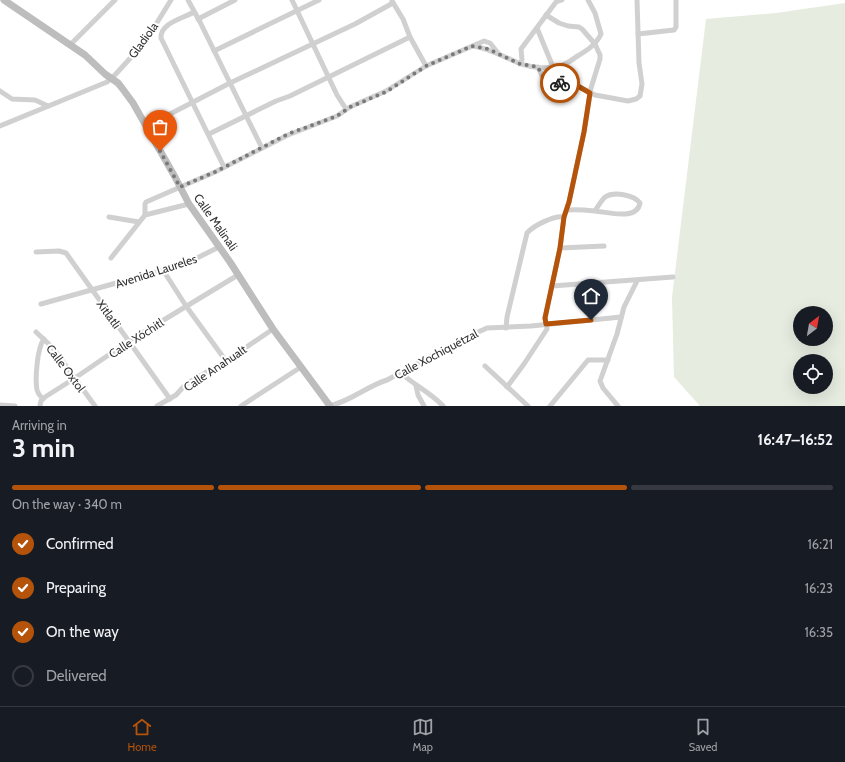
<!DOCTYPE html>
<html lang="en">
<head>
<meta charset="utf-8">
<style>
	:root { --surface:#171b24; --page:#242831; --text:#f1f3f6; --muted:#9ea1a6; --line:#363941; --accent:#b45309 }
	body { margin:0; font-family:Cabin,sans-serif; background:var(--page); color:var(--text); height:100vh; display:flex; flex-direction:column; font-size:15px; white-space:nowrap }
	* { box-sizing:border-box; margin:0 }
	p { font-size:13px; color:var(--muted) }
	.icon { flex:none; width:22px; height:22px; fill:none; stroke:currentColor; stroke-width:2; stroke-linecap:round; stroke-linejoin:round }
	.map { position:relative; height:406px; overflow:hidden }
	.panel { display:flex; flex-direction:column; background:var(--surface); flex:1 }
	.panel>* { flex:none }
	.needle { width:26px; rotate:31deg }
	.controls { position:absolute; left:793px; top:306px; display:grid; gap:8px }
	.controls a { display:grid; place-items:center; width:40px; height:40px; border-radius:50%; background:var(--surface); box-shadow:0 4px 16px #0002; font-size:20px }
	.pin { position:absolute; display:grid; place-items:center; width:34px; height:34px; color:#fff; margin:-41px -17px; border-radius:50% 50% 50% 0; rotate:-45deg; box-shadow:0 0 4px #0007 }
	.pin .icon { rotate:45deg }
	.courier { position:absolute; display:grid; place-items:center; width:40px; height:40px; margin:-20px; border:3px solid #b45309; border-radius:50%; background:#fff; color:#222; box-shadow:0 1px 5px #0007 }
	.head em { font-style:normal; font-weight:700 }
	.head div { display:flex; flex-direction:column-reverse }
	.head { display:flex; align-items:center; justify-content:space-between; height:68px; padding:0 12px }
	h1 { font-size:26px; font-weight:700; line-height:30px }
	.bar { display:grid; grid-template-columns:repeat(4,1fr); gap:6px 4px; align-content:center; height:48px; padding:0 12px }
	.bar i { height:5px; border-radius:3px; background:var(--line) }
	.bar .current { background:var(--accent) }
	.bar p { grid-column:span 4 }
	ol { padding:0 12px; list-style:none }
	li { display:flex; align-items:center; gap:12px; height:44px }
	li p { margin-inline-start:auto }
	li .icon { padding:4px; border-radius:50%; background:var(--accent); color:#fff; stroke-width:4 }
	li:last-child { color:var(--muted) }
	li i { width:22px; height:22px; border:2px solid var(--line); border-radius:50% }
	.tab-bar { display:flex; justify-content:space-around; align-items:center; height:56px; border-top:1px solid var(--line); background:var(--surface); font-size:11px; color:var(--muted) }
	.tab-bar a { display:grid; justify-items:center; gap:2px }
	.tab-bar .current { color:var(--accent) }
	.map>svg:first-child { display:block }
</style>
</head>
<body>
<div class="map">
<svg width="845" height="406" viewBox="0 0 845 406">
	<rect width="100%" height="100%" fill="#fff"/>
	<path fill="#e6ecdf" fill-rule="evenodd" d="M845 3V406H700L674 377 672 297 706 19 776 13ZM800 313H826V339H800ZM800 361H826V387H800Z"/>
	<g fill="none" stroke-linecap="round" stroke-linejoin="round">
		<g stroke="#d0d0d0" stroke-width="5">
			<path d="M188 0 200 22 262 148"/>
			<path d="M292 0 337 95 346 109"/>
			<path d="M392 1 403 19 410 37 426 66"/>
			<path d="M194 12C184 18 160 23 161 38L224 167"/>
			<path d="M198 19 235 0"/>
			<path d="M537 28 553 67"/>
			<path d="M638 34 674 30 676 27V0"/>
			<path d="M70 45 115 0"/>
			<path d="M473 46C488 48 500 55 514 61 526 67 546 70 560 66 566 64 571 61 576 57 586 51 596 45 601 34L595 13 588 0"/>
			<path d="M214 51 319 0"/>
			<path d="M520 64 522 60 521 49 556 2 562 0"/>
			<path d="M538 67 542 76 551 81 576 85 595 95 628 101 636 99 640 96 642 84 639 63 637 0"/>
			<path d="M0 91 12 99 35 100 48 106"/>
			<path d="M0 126 107 82 114 76 145 42 171 0"/>
			<path d="M145 126 170 114 230 83 355 24 393 3"/>
			<path d="M209 134 276 101 290 96 410 37"/>
			<path d="M567 210C576 209 586 210 595 211 607 212 637 221 640 203 634 195 614 191 605 197 601 201 598 206 595 211"/>
			<path d="M145 215V204L146 202 215 172 288 135 337 116 350 107 386 91 426 66 484 41 490 43 498 53"/>
			<path d="M109 217 139 222"/>
			<path d="M560 248 604 246"/>
			<path d="M36 252 59 251 66 253 170 399"/>
			<path d="M111 258 145 215 189 204"/>
			<path d="M163 270 186 306 226 361"/>
			<path d="M552 286 673 277"/>
			<path d="M41 304 163 270 195 259 219 247"/>
			<path d="M506 328 507 317 527 233C533 226 554 215 564 217"/>
			<path d="M36 332 53 348 95 406"/>
			<path d="M485 366 528 406"/>
			<path d="M401 373C414 385 431 393 443 406"/>
			<path d="M416 386 418 395 424 406"/>
			<path d="M507 387 524 364 547 329 545 318 560 248 564 217 569 202 584 132 591 88 600 59V55L595 44 582 29 579 27 568 26 559 23 546 15"/>
			<path d="M42 398C40 396 38 394 37 390 35 379 37 348 44 339"/>
			<path d="M0 405 15 406"/>
			<path d="M40 406 41 401 45 397 75 378 129 341 238 275"/>
			<path d="M157 406 176 395 186 384 226 361 273 329"/>
			<path d="M241 406 301 367"/>
			<path d="M328 406C348 403 367 386 387 380L463 339 487 328 531 326 621 317"/>
			<path d="M550 406 588 360H608"/>
			<path d="M618 406 603 388 600 381 617 334 624 307 637 281"/>
		</g>
		<path stroke="#bdbdbd" stroke-width="7" d="M4 0 85 55 105 74 118 83 122 88 133 103 175 177 189 204 230 262 273 329 330 406"/>
	</g>
	<g fill="none" stroke-linecap="round" stroke-linejoin="round">
		<path stroke="#7a7a7a" stroke-width="4" stroke-dasharray="0 7.2" d="M160 151 180 187 215 172 288 134 337 116 350 107 386 92 426 66 472 46 488 49 520 64 538 67C543 79 546 81 560 83"/>
		<path stroke="#b45309" stroke-width="5" d="M560 83 576 85 590 93 584 132 569 202 564 217 560 248 545 318 546 324 591 320"/>
	</g>
	<g text-anchor="middle" dominant-baseline="central" stroke-width="4" stroke-linejoin="round" paint-order="stroke">
		<g font-size="12" fill="#333" stroke="#fff">
			<text transform="translate(143 40) rotate(-54)">Gladiola</text>
			<text transform="translate(216 222) rotate(55)">Calle Malinali</text>
			<text transform="translate(156 271) rotate(-18)">Avenida Laureles</text>
			<text transform="translate(109 314) rotate(54)">Xitlatli</text>
			<text transform="translate(136 338) rotate(-33)">Calle Xóchitl</text>
			<text transform="translate(436 354) rotate(-28)">Calle Xochiquétzal</text>
			<text transform="translate(66 368) rotate(53)">Calle Oxtol</text>
			<text transform="translate(215 368) rotate(-34)">Calle Anahualt</text>
		</g>
	</g>
</svg>
<div class="controls">
<a><svg class="needle" viewBox="-14 -14 28 28"><path d="M0-13l5 13h-10z" fill="#e53935"/><path d="M0 13l5-13h-10z" fill="#9ea1a6"/></svg></a>
<a><svg class="icon" aria-label="locate" viewBox="0 0 24 24"><circle cx="12" cy="12" r="6"/><path d="M12 2v4M12 18v4M2 12h4M18 12h4"/></svg></a>
</div>
<div class="pin" style="left:160px;top:151px;background:#ea580c"><svg class="icon" aria-label="bag" viewBox="0 0 24 24"><path d="M5 8h14l-1 12H6zM9 8a3 3 0 0 1 6 0"/></svg></div>
<div class="pin" style="left:591px;top:320px;background:#1f2937"><svg class="icon" aria-label="home" viewBox="0 0 24 24"><path d="M3 11l9-7 9 7M6 9v11h12V9"/></svg></div>
<div class="courier" style="left:560px;top:83px"><svg class="icon" aria-label="bike" viewBox="0 0 24 24"><circle cx="6" cy="16" r="4"/><circle cx="18" cy="16" r="4"/><path d="M6 16l4-8h5l3 8M10 8l3 8H6M13 5h3"/></svg></div>
</div>
<section class="panel">
<div class="head"><div><h1>3 min</h1><p>Arriving in</p></div><em>16:47–16:52</em></div>
<div class="bar"><i class="current"></i><i class="current"></i><i class="current"></i><i></i><p>On the way · 340 m</p></div>
<ol>
<li><svg class="icon" aria-label="check" viewBox="0 0 24 24"><path d="M5 12l5 5 9-10"/></svg>Confirmed<p>16:21</p></li>
<li><svg class="icon" aria-label="check" viewBox="0 0 24 24"><path d="M5 12l5 5 9-10"/></svg>Preparing<p>16:23</p></li>
<li><svg class="icon" aria-label="check" viewBox="0 0 24 24"><path d="M5 12l5 5 9-10"/></svg>On the way<p>16:35</p></li>
<li><i></i>Delivered</li>
</ol>
</section>
<nav class="tab-bar">
<a class="current"><svg class="icon" aria-label="home" viewBox="0 0 24 24"><path d="M3 11l9-7 9 7M6 9v11h12V9"/></svg>Home</a>
<a><svg class="icon" aria-label="map" viewBox="0 0 24 24"><path d="M3 6l6-2 6 2 6-2v14l-6 2-6-2-6 2zM9 4v14M15 6v14"/></svg>Map</a>
<a><svg class="icon" aria-label="saved" viewBox="0 0 24 24"><path d="M7 4h10v16l-5-4-5 4z"/></svg>Saved</a>
</nav>
</body>
</html>
